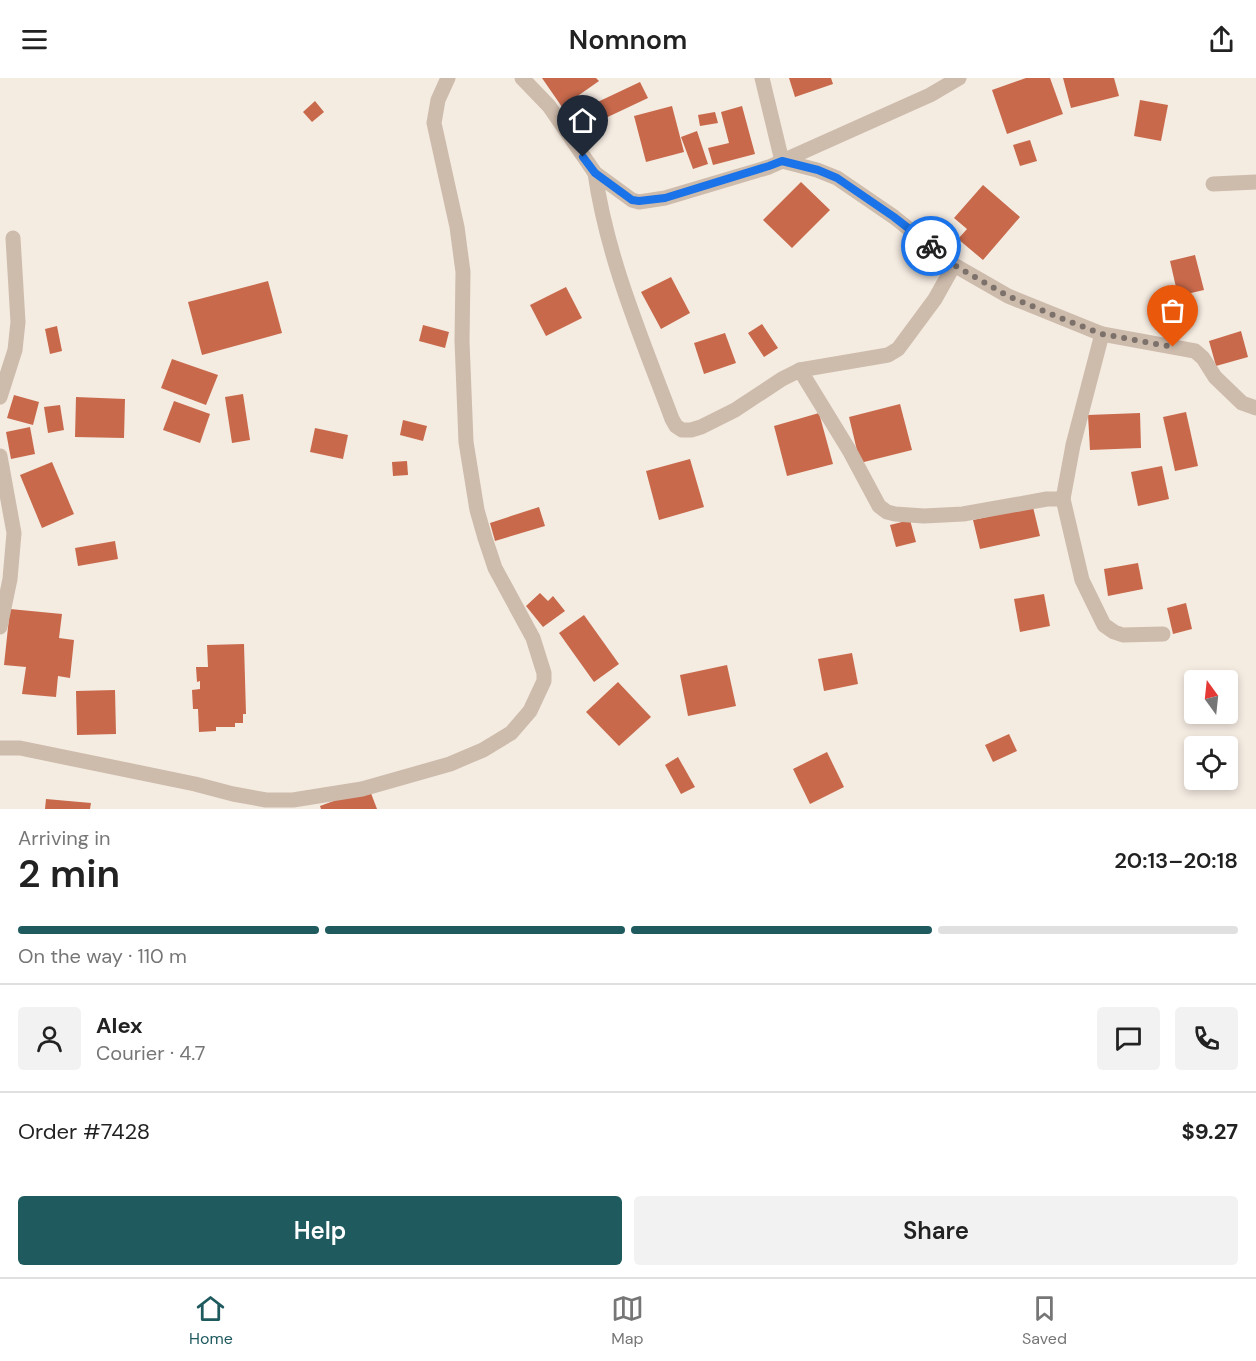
<!DOCTYPE html>
<html lang="en">
<head>
<meta charset="utf-8">
<style>
	:root { --surface:#fff; --page:#f2f2f2; --text:#222; --muted:#767676; --line:#e0e0e0; --accent:#1f5a5e }
	body { margin:0; font-family:"DM Sans",sans-serif; background:var(--page); color:var(--text); height:100vh; display:flex; flex-direction:column; font-size:22px; white-space:nowrap }
	* { box-sizing:border-box; margin:0 }
	p { font-size:20px; color:var(--muted) }
	.icon { flex:none; width:33px; height:33px; fill:none; stroke:currentColor; stroke-width:2; stroke-linecap:round; stroke-linejoin:round }
	.map { position:relative; height:731px; overflow:hidden }
	.sheet { display:flex; flex-direction:column; background:var(--surface); flex:1 }
	.sheet>* { flex:none }
	.needle { width:39px; rotate:345deg }
	.fabs { position:absolute; left:1184px; top:592px; display:grid; gap:12px }
	.fabs a { display:grid; place-items:center; width:54px; height:54px; border-radius:6px; background:var(--surface); box-shadow:0 3px 9px #0003; font-size:30px }
	.pin { position:absolute; display:grid; place-items:center; width:51px; height:51px; color:#fff; margin:-62px -26px; border-radius:50% 50% 50% 0; rotate:-45deg; box-shadow:0 0 6px #0007 }
	.pin .icon { rotate:45deg }
	.courier { position:absolute; display:grid; place-items:center; width:60px; height:60px; margin:-30px; border:4px solid #1a73e8; border-radius:50%; background:#fff; color:#222; box-shadow:0 2px 8px #0007 }
	.head em { font-style:normal; font-weight:600 }
	.head div { display:flex; flex-direction:column-reverse }
	.head { display:flex; align-items:center; justify-content:space-between; height:102px; padding:0 18px }
	h1 { font-size:39px; font-weight:600; line-height:45px }
	.bar { display:grid; grid-template-columns:repeat(4,1fr); gap:9px 6px; align-content:center; height:72px; padding:0 18px }
	.bar i { height:8px; border-radius:4px; background:var(--line) }
	.bar .active { background:var(--accent) }
	.bar p { grid-column:span 4 }
	.line { display:flex; align-items:center; gap:15px; padding:0 18px; border-top:2px solid var(--line) }
	.line div { flex:1 }
	.round { display:grid; place-items:center; flex:none; width:63px; height:63px; border-radius:6px; background:var(--page) }
	.button { display:flex; gap:12px; margin-top:auto; padding:12px 18px }
	.button a { flex:1; height:69px; border-radius:6px; background:var(--accent); color:#fff; font-size:24px; font-weight:600; line-height:69px; text-align:center }
	.button a+a { background:var(--page); color:var(--text) }
	header { display:flex; justify-content:space-between; align-items:center; height:78px; padding:0 18px; background:var(--surface); font-size:27px; font-weight:600 }
	.tab-bar { display:flex; justify-content:space-around; align-items:center; height:84px; border-top:2px solid var(--line); background:var(--surface); font-size:16px; color:var(--muted) }
	.tab-bar a { display:grid; justify-items:center; gap:3px }
	.tab-bar .active { color:var(--accent) }
	.map>svg:first-child { display:block }
</style>
</head>
<body>
<header><svg class="icon" aria-label="menu" viewBox="0 0 24 24"><path d="M4 6h16M4 12h16M4 18h16"/></svg>Nomnom<svg class="icon" aria-label="share" viewBox="0 0 24 24"><path d="M12 15V3M7 8l5-5 5 5M5 13v7h14v-7"/></svg></header>
<div class="map">
<svg width="1256" height="731" viewBox="0 0 1256 731">
	<rect width="100%" height="100%" fill="#f4ebe1"/>
	<g fill="#c8694b">
		<path d="M542 0H596L599 3 562 29Z"/>
		<path d="M789 0H831L833 6 795 19Z"/>
		<path d="M1026 0H1050L1063 36 1007 56 992 12Z"/>
		<path d="M1063 0H1114L1119 18 1071 30Z"/>
		<path d="M640 4 648 20 578 53 570 37Z"/>
		<path d="M1140 22 1168 27 1161 63 1134 58Z"/>
		<path d="M315 23 324 34 312 44 303 34Z"/>
		<path d="M672 28 684 74 646 84 634 38Z"/>
		<path d="M742 28 755 76 713 87 708 70 729 65 721 34Z"/>
		<path d="M715 34 718 45 700 48 698 37Z"/>
		<path d="M697 53 708 86 693 91 681 59Z"/>
		<path d="M1030 62 1037 83 1020 88 1013 67Z"/>
		<path d="M801 104 830 132 792 170 763 142Z"/>
		<path d="M983 107 1020 139 983 182 958 161 967 151 954 140Z"/>
		<path d="M1195 177 1204 212 1178 218 1170 183Z"/>
		<path d="M671 199 690 235 661 251 641 214Z"/>
		<path d="M268 203 282 255 202 277 188 224Z"/>
		<path d="M566 209 582 240 546 258 530 227Z"/>
		<path d="M762 246 778 270 764 279 748 255Z"/>
		<path d="M423 247 449 254 445 270 419 263Z"/>
		<path d="M57 248 62 273 50 276 45 251Z"/>
		<path d="M1241 253 1248 279 1216 288 1209 263Z"/>
		<path d="M725 255 736 285 704 296 694 265Z"/>
		<path d="M172 281 218 297 206 327 161 310Z"/>
		<path d="M243 316 250 362 232 365 225 319Z"/>
		<path d="M14 317 39 324 33 347 7 340Z"/>
		<path d="M76 319 125 321 124 360 75 359Z"/>
		<path d="M174 323 210 336 200 365 163 352Z"/>
		<path d="M900 326 912 372 860 385 849 339Z"/>
		<path d="M60 327 64 352 48 355 44 329Z"/>
		<path d="M1186 334 1198 388 1175 393 1163 339Z"/>
		<path d="M819 335 833 386 787 398 774 348Z"/>
		<path d="M1140 335 1141 370 1090 372 1088 337Z"/>
		<path d="M403 342 427 348 423 363 400 357Z"/>
		<path d="M30 349 35 376 11 381 6 354Z"/>
		<path d="M315 350 348 357 343 381 310 374Z"/>
		<path d="M690 381 704 429 659 442 646 393Z"/>
		<path d="M407 383 408 397 393 398 392 384Z"/>
		<path d="M52 384 74 436 42 450 20 397Z"/>
		<path d="M1162 388 1169 421 1138 428 1131 394Z"/>
		<path d="M539 429 545 448 495 463 490 445Z"/>
		<path d="M1033 429 1040 458 980 471 973 442Z"/>
		<path d="M910 442 916 464 896 469 890 447Z"/>
		<path d="M115 463 118 481 78 488 75 470Z"/>
		<path d="M1138 485 1143 511 1108 518 1104 491Z"/>
		<path d="M540 515 548 523 553 518 565 533 543 549 526 528Z"/>
		<path d="M1044 516 1050 548 1020 554 1014 521Z"/>
		<path d="M1186 525 1192 551 1173 556 1167 530Z"/>
		<path d="M10 531 62 536 59 560 74 562 70 600 58 598 56 619 22 616 26 589 4 587Z"/>
		<path d="M584 537 619 586 594 604 559 555Z"/>
		<path d="M244 566 246 636H243V645H235V649H216V653L199 654 198 631H193L192 612 200 611V603L197 604 196 589H208L207 567Z"/>
		<path d="M852 575 858 606 824 613 818 581Z"/>
		<path d="M727 587 736 628 688 638 680 597Z"/>
		<path d="M618 604 651 639 619 668 586 634Z"/>
		<path d="M115 612 116 656 77 657 76 613Z"/>
		<path d="M1009 656 1017 673 993 684 985 667Z"/>
		<path d="M827 674 844 709 810 726 793 691Z"/>
		<path d="M678 679 695 709 681 716 665 687Z"/>
		<path d="M369 710 377 731H321L320 728Z"/>
		<path d="M46 721 91 725 90 731H45Z"/>
	</g>
	<g fill="none" stroke-linecap="round" stroke-linejoin="round">
		<g stroke="#cdbbac" stroke-width="15">
			<path d="M522 0 549 28 595 95 632 122 639 124 665 120 769 89 930 17 959 0"/>
			<path d="M762 0 782 83 817 92 837 100 894 139 954 187 1008 218 1102 256 1195 273 1203 280 1215 299 1242 325 1256 330"/>
			<path d="M595 95C607 180 642 261 672 341L676 348 682 352H691L701 349 735 332 782 301 800 292 888 277 898 271 935 221 954 187"/>
			<path d="M1213 106 1256 104"/>
			<path d="M1102 256 1073 367 1063 421 1082 502 1104 547 1114 554 1123 557 1163 556"/>
			<path d="M800 292 849 372 879 428 887 434 895 436 924 438 963 436 1047 421H1063"/>
			<path d="M0 319 15 272 18 244 13 160"/>
			<path d="M0 378 14 455 10 501 0 549"/>
			<path d="M0 670H20L195 706 233 716 266 722H293L362 711 450 686 483 672 511 655 530 633 544 603V595L533 560 495 490 485 460 477 432 466 364 462 263 463 194 457 149 434 45 438 22 448 0"/>
		</g>
	</g>
	<g fill="none" stroke-linecap="round" stroke-linejoin="round">
		<path stroke="#7c716b" stroke-width="6" stroke-dasharray="0 10.8" d="M931 168 954 187 1008 218 1058 239 1102 256 1173 269"/>
		<path stroke="#1a73e8" stroke-width="8" d="M583 79 595 95 632 122 639 123 665 120 769 88 782 83 818 92 837 100 894 139 931 168"/>
	</g>
</svg>
<div class="fabs">
<a><svg class="needle" viewBox="-14 -14 28 28"><path d="M0-13l5 13h-10z" fill="#e53935"/><path d="M0 13l5-13h-10z" fill="#767676"/></svg></a>
<a><svg class="icon" aria-label="locate" viewBox="0 0 24 24"><circle cx="12" cy="12" r="6"/><path d="M12 2v4M12 18v4M2 12h4M18 12h4"/></svg></a>
</div>
<div class="pin" style="left:1173px;top:269px;background:#ea580c"><svg class="icon" aria-label="bag" viewBox="0 0 24 24"><path d="M5 8h14l-1 12H6zM9 8a3 3 0 0 1 6 0"/></svg></div>
<div class="pin" style="left:583px;top:79px;background:#1f2937"><svg class="icon" aria-label="home" viewBox="0 0 24 24"><path d="M3 11l9-7 9 7M6 9v11h12V9"/></svg></div>
<div class="courier" style="left:931px;top:168px"><svg class="icon" aria-label="bike" viewBox="0 0 24 24"><circle cx="6" cy="16" r="4"/><circle cx="18" cy="16" r="4"/><path d="M6 16l4-8h5l3 8M10 8l3 8H6M13 5h3"/></svg></div>
</div>
<section class="sheet">
<div class="head"><div><h1>2 min</h1><p>Arriving in</p></div><em>20:13–20:18</em></div>
<div class="bar"><i class="active"></i><i class="active"></i><i class="active"></i><i></i><p>On the way · 110 m</p></div>
<div class="line" style="height:108px"><a class="round"><svg class="icon" aria-label="person" viewBox="0 0 24 24"><circle cx="12" cy="8" r="4"/><path d="M4 21q1-7 8-7t8 7"/></svg></a><div><b>Alex</b><p>Courier · 4.7</p></div><a class="round"><svg class="icon" aria-label="chat" viewBox="0 0 24 24"><path d="M4 5h16v11H9l-5 4z"/></svg></a><a class="round"><svg class="icon" aria-label="phone" viewBox="0 0 24 24"><path d="M5 4h4l2 5-3 2q2 4 5 5l2-3 5 2v4C11 20 4 13 5 4z"/></svg></a></div>
<div class="line" style="height:78px"><div>Order #7428</div><b>$9.27</b></div>
<div class="button"><a>Help</a><a>Share</a></div>
</section>
<nav class="tab-bar">
<a class="active"><svg class="icon" aria-label="home" viewBox="0 0 24 24"><path d="M3 11l9-7 9 7M6 9v11h12V9"/></svg>Home</a>
<a><svg class="icon" aria-label="map" viewBox="0 0 24 24"><path d="M3 6l6-2 6 2 6-2v14l-6 2-6-2-6 2zM9 4v14M15 6v14"/></svg>Map</a>
<a><svg class="icon" aria-label="saved" viewBox="0 0 24 24"><path d="M7 4h10v16l-5-4-5 4z"/></svg>Saved</a>
</nav>
</body>
</html>
